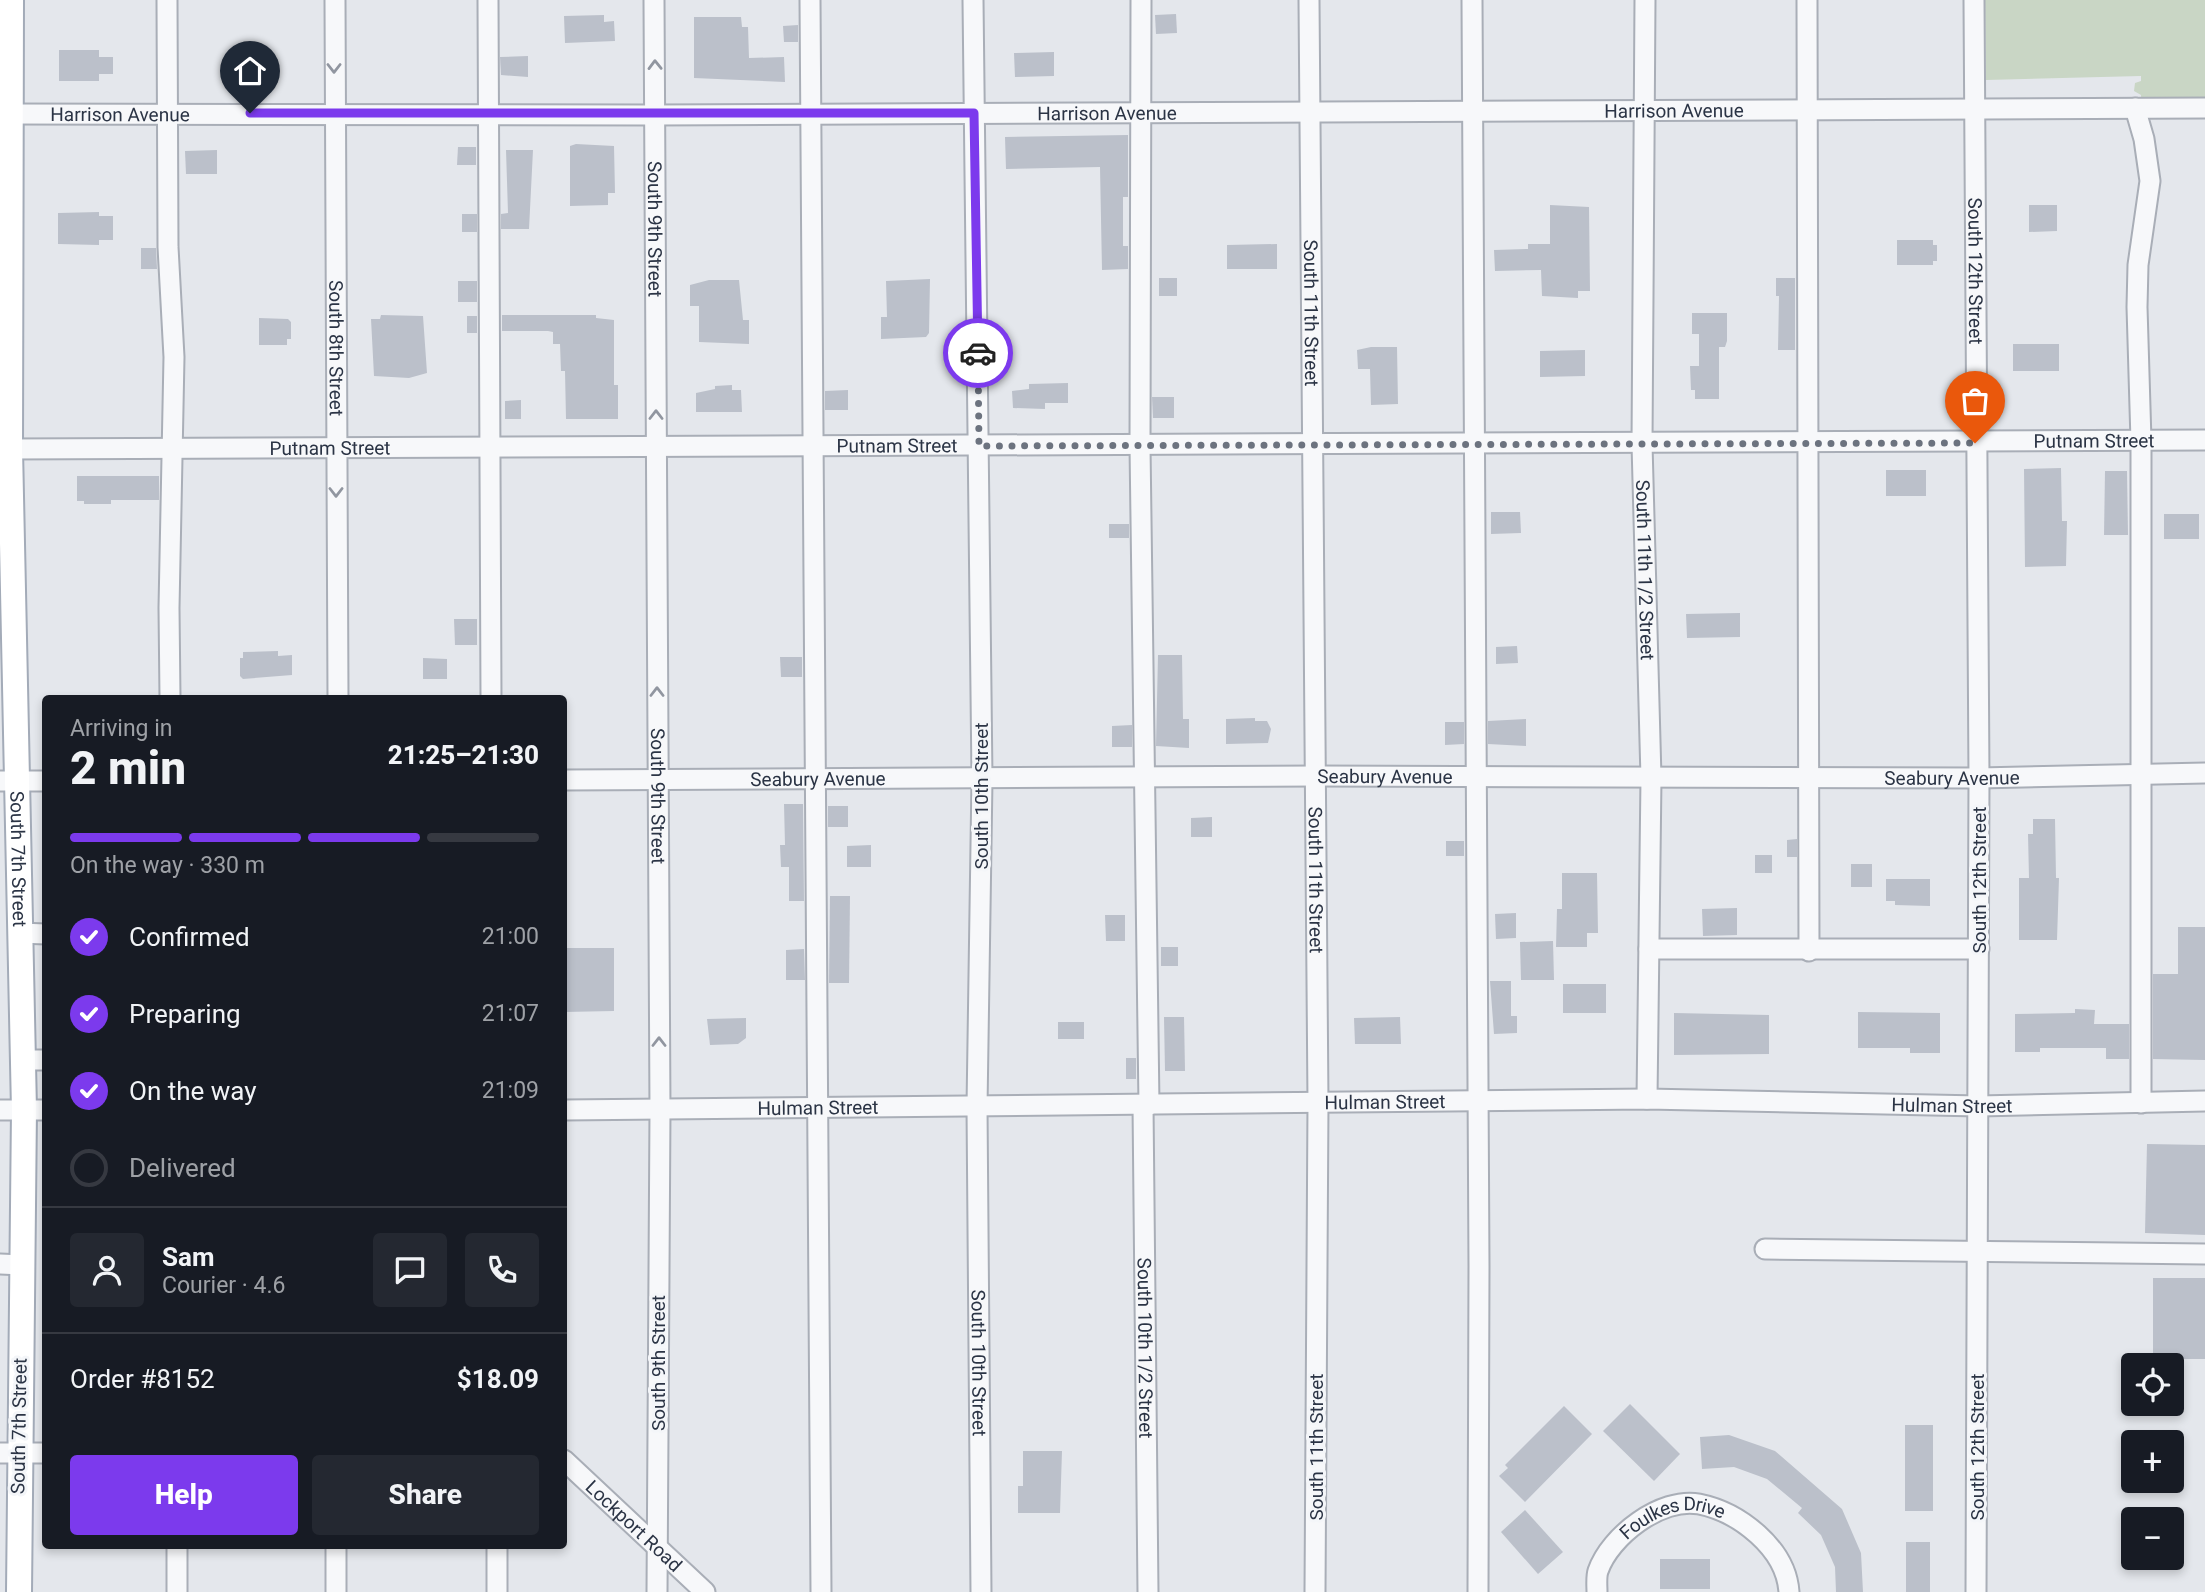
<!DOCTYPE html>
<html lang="en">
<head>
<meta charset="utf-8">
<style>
	:root { --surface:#171b24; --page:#242831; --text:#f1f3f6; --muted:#9ea1a6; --line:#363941; --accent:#7c3aed }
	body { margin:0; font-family:Roboto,sans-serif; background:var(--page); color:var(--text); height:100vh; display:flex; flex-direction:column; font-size:26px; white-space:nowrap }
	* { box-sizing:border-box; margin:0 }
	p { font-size:23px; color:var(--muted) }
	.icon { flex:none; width:38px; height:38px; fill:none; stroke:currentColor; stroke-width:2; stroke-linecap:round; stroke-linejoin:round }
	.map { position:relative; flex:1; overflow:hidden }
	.side { position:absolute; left:42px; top:695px; width:525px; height:854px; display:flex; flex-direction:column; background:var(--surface); border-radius:7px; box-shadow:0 4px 10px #0003 }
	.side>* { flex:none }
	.fabs { position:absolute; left:2121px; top:1353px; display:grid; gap:14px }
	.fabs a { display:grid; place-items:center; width:63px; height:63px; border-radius:7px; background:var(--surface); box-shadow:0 4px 10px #0003; font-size:35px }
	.pin { position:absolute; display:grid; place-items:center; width:60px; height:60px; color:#fff; margin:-72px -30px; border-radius:50% 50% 50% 0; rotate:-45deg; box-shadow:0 0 7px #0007 }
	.pin .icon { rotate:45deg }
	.courier { position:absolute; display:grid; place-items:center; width:70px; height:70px; margin:-35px; border:5px solid #7c3aed; border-radius:50%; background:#fff; color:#222; box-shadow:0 2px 9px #0007 }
	.head em { font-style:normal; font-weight:800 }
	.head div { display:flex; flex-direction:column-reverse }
	.head { display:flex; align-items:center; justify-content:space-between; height:119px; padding:0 28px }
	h1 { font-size:46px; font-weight:800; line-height:52px }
	.bar { display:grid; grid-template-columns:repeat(4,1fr); gap:10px 7px; align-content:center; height:84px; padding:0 28px }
	.bar i { height:9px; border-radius:5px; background:var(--line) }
	.bar .active { background:var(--accent) }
	.bar p { grid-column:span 4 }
	.line { display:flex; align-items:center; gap:18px; padding:0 28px; border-top:2px solid var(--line) }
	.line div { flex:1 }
	.round { display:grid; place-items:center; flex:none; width:74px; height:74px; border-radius:7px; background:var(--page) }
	ol { padding:0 28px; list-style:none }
	li { display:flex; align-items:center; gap:21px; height:77px }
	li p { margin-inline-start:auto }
	li .icon { padding:7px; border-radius:50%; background:var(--accent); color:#fff; stroke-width:4 }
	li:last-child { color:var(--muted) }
	li i { width:38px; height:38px; border:4px solid var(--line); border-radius:50% }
	.button { display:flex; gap:14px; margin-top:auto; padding:14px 28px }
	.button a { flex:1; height:80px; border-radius:7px; background:var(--accent); color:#fff; font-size:28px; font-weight:800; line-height:80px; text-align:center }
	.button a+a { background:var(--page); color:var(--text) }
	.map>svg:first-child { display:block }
</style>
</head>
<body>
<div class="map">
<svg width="2205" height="1592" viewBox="0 0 2205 1592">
	<rect width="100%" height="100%" fill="#e4e7ec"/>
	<path fill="#c9d6c5" d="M1985 0H2205V104L2141 103V95L2134 91 2135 83 2141 81V76L1986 80Z"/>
	<g fill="#bbc0ca">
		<path d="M1176 14 1177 33 1156 34 1155 15Z"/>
		<path d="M604 15V22L614 21 615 41 565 43 564 16Z"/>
		<path d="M694 17H741L742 27H748L749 58 784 57 785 82 694 78Z"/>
		<path d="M798 25V42H784L783 26Z"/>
		<path d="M59 50H99V57H113V74H99V81H59Z"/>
		<path d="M1054 52V76L1015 77 1014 53Z"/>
		<path d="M528 56V77L501 75 500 57Z"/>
		<path d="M1128 135V197H1123V246H1128V269L1102 270 1100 167 1006 169 1005 137Z"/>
		<path d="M576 144 614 146 615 193H608V205L570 206V146Z"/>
		<path d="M458 147H476V165H457Z"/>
		<path d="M217 150V174H186L185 151Z"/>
		<path d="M506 150H533L529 229H501V214L508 213Z"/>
		<path d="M1550 205 1589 207 1590 291H1578V298L1542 296 1541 270 1495 271 1494 250 1528 249V244H1550Z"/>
		<path d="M2029 205H2057V231L2029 232Z"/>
		<path d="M99 212V216H113V240H99V245L58 244V213Z"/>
		<rect x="462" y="214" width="15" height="18"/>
		<path d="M1897 240H1933V245H1937V261H1933V265H1897Z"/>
		<path d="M1277 244V269H1227V245Z"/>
		<path d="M141 248H156L157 269H141Z"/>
		<rect x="1159" y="278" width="18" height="18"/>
		<path d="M1776 278H1795V350H1778L1779 296H1776Z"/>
		<path d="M930 279 929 333 926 337 881 339V317H887L886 281Z"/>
		<path d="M709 280H739L743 320H749V344L699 342V306H690V285Z"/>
		<rect x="458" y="281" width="19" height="21"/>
		<path d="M1692 313H1727V341L1725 347H1719V399H1695V390H1691L1690 366H1699V334H1692Z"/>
		<path d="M381 315 423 316 427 373 409 378 374 376 371 319H380Z"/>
		<path d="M502 315H596V318L614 320V385H618V419H566L565 371H561L560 344H553V332L548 331H502Z"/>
		<rect x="467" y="316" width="10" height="17"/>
		<path d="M259 318 288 319 291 322V339H287V345H259Z"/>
		<rect x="2013" y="344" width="46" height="27"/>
		<path d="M1371 347H1397L1398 404 1371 405 1370 369H1358L1357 350Z"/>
		<path d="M1585 350V376L1540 377V351Z"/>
		<path d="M1068 383V403H1045V409L1013 408 1012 391 1029 389V384Z"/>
		<path d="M732 385V390H741L742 412H696V393L715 389V386Z"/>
		<path d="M848 390V410H825V391Z"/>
		<path d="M1152 397H1174V418H1153Z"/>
		<path d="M521 400V419H505V401Z"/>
		<path d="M2061 468 2062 521H2067L2066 566 2025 567 2024 469Z"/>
		<rect x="1886" y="470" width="40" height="26"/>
		<path d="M2105 471H2127L2128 535H2104Z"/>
		<path d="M77 476H159V500H111V504H84V501H77Z"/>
		<path d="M1491 512H1520L1521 533 1491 534Z"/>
		<rect x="2164" y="514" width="35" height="25"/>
		<rect x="1109" y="524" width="20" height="14"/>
		<path d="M1740 613V637L1687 638 1686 614Z"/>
		<path d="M454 619H477V645H455Z"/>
		<path d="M1517 646 1518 663 1496 664V647Z"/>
		<path d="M278 651V656L292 655V675L243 679 240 676V658H243V652Z"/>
		<path d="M1158 655H1182L1183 719H1189V748L1156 746Z"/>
		<path d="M780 657H802V677H781Z"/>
		<path d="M423 658 447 659V679H423Z"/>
		<path d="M1255 718V721H1267L1271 729 1268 743 1226 744V719Z"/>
		<path d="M1526 719V746L1488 744V721Z"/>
		<path d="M1445 722H1464V744L1445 745Z"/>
		<path d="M1132 725V747H1112V726Z"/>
		<path d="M784 804H803L804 901H789V867H781L780 845H785Z"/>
		<rect x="828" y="806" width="20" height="21"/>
		<path d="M1212 817V837H1191V818Z"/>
		<path d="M2033 819H2055L2056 878H2059L2057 940H2019V878H2029L2028 834H2033Z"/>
		<path d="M1797 839V857H1787V840Z"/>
		<rect x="1446" y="841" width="18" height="15"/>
		<path d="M871 845V867H847V846Z"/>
		<rect x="1755" y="855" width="17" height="18"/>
		<rect x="1851" y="864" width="21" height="23"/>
		<path d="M1562 873H1597L1598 933H1587V947H1556L1557 909H1562Z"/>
		<path d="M1886 879H1930V906L1895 905V901H1886Z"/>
		<path d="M830 896H850L849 983H829Z"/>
		<path d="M1737 908V935L1703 936 1702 909Z"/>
		<path d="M1516 913V938L1496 939 1495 914Z"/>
		<path d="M1105 915H1125V941H1106Z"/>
		<path d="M2178 927H2205V1060L2153 1059V974H2178Z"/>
		<path d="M1553 941 1554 980H1521L1520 942Z"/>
		<rect x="1161" y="947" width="17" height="19"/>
		<path d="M564 948H614V1011L564 1012Z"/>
		<path d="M804 949 805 980H786V950Z"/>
		<path d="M1490 981H1511V1016H1517V1033L1494 1034Z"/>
		<rect x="1563" y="984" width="43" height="29"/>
		<path d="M2075 1009 2095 1010 2094 1024H2129V1059H2106V1048H2040V1052H2015V1014L2075 1013Z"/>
		<path d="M1858 1012 1940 1013V1053H1910V1048H1858Z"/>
		<path d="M1674 1013 1769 1015V1054L1674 1055Z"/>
		<path d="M1164 1017H1184L1185 1071H1165Z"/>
		<path d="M1400 1017 1401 1044H1355L1354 1018Z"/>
		<path d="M746 1018V1038L738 1044 710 1045 707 1019Z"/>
		<rect x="1058" y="1022" width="26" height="17"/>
		<rect x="1126" y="1058" width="10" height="21"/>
		<path d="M2147 1144 2205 1145V1235L2145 1233Z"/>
		<rect x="2153" y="1278" width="52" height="81"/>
		<path d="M1630 1404 1680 1454 1654 1481 1603 1431Z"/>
		<path d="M1564 1406 1592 1434 1525 1502 1499 1476 1508 1468 1505 1465Z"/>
		<rect x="1905" y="1425" width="28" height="86"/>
		<path d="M1729 1435 1775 1451 1842 1509 1861 1553 1863 1592H1836L1835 1567 1821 1535 1798 1513 1802 1508 1767 1479 1734 1467 1702 1469 1700 1437Z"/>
		<path d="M1023 1451H1062L1060 1513H1018V1486H1023Z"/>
		<path d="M1525 1510 1563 1552 1538 1574 1501 1532Z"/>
		<rect x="1906" y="1542" width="24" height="50"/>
		<rect x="1660" y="1559" width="50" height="30"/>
	</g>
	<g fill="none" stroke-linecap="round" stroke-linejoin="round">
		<defs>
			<g id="minor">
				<path d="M167 0 168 247 174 357 169 608 170 698"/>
				<path id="s1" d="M335 0 338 698"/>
				<path d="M488 0 491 698"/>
				<path id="s2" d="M654 0 660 1110 657 1592"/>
				<path d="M810 0 821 1592"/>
				<path id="s3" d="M973 0 982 779 977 1107 981 1592"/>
				<path d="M1141 0 1140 446 1149 1105"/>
				<path id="s4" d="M1309 0 1318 1103 1315 1592"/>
				<path d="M1472 0 1479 1266 1478 1592"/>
				<path id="s5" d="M1645 0 1642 444 1651 778 1647 1099"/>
				<path d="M1807 0 1809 951"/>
				<path id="s6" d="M1974 0 1979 778 1976 1592"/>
				<path d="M2135 108 2144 139 2150 181 2138 265 2137 307 2141 441V1103"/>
				<path id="s7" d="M10 114 656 115 2205 108"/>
				<path id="s8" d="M10 449 2205 440"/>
				<path id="s9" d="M564 780 1316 776 1979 778 2205 773"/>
				<path d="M0 781H46"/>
				<path d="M19 933 46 934"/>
				<path d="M1649 949H1979"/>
				<path d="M23 1060H46"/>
				<path id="s10" d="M1143 1105 1148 1592"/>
				<path d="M0 1110H46"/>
				<path id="s11" d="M564 1110 1647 1099 1979 1106 2205 1101"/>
				<path d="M1765 1249 2205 1254"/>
				<path d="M0 1264 22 1265"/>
				<path d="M0 1453H46"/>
				<path id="s12" d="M564 1460 705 1592"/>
				<path d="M177 1545V1592"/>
				<path d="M336 1545V1592"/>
				<path d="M497 1592V1545"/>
				<path id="s13" d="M1597 1592C1597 1586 1596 1577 1598 1571 1610 1536 1661 1497 1699 1504 1739 1512 1786 1548 1789 1592"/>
			</g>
			<g id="major">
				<path id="s14" d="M11 0 10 449 24 1110 19 1592"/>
			</g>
		</defs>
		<use href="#minor" stroke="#a9aeb7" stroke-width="23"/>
		<use href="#major" stroke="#a3abb8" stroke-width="28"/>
		<use href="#minor" stroke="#f7f8fa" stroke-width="19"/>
		<use href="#major" stroke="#fff" stroke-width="24"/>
	</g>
	<defs><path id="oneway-chevron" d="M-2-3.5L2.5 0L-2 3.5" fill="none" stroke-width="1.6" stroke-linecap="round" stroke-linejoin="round" transform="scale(1.75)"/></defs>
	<g stroke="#9196a0">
		<use href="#oneway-chevron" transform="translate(655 65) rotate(-91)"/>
		<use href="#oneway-chevron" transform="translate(334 68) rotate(90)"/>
		<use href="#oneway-chevron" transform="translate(656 415) rotate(-90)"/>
		<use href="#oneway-chevron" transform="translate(336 492) rotate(90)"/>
		<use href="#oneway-chevron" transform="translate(657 692) rotate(-90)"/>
		<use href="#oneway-chevron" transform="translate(659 1042) rotate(-90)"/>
	</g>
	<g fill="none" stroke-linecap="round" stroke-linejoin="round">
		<path stroke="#6c737f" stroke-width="7" stroke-dasharray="0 12.6" d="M978 353 979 446 1975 443"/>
		<path stroke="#7c3aed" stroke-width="9" d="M250 113H974L978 353"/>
	</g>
	<g text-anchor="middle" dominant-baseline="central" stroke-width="6" stroke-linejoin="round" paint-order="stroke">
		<g font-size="19" fill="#2b3445" stroke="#f4f6f9">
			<text stroke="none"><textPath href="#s7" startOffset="1664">Harrison Avenue</textPath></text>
			<text stroke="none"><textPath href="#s7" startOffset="1097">Harrison Avenue</textPath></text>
			<text stroke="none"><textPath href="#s7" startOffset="110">Harrison Avenue</textPath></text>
			<text stroke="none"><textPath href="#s2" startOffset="229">South 9th Street</textPath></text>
			<text stroke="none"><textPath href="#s6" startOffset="271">South 12th Street</textPath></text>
			<text stroke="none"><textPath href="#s4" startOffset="313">South 11th Street</textPath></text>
			<text stroke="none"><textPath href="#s1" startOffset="348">South 8th Street</textPath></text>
			<text stroke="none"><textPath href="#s8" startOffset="2084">Putnam Street</textPath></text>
			<text stroke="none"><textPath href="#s8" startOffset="887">Putnam Street</textPath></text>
			<text stroke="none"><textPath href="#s8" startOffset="320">Putnam Street</textPath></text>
			<text stroke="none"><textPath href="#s5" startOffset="570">South 11th 1/2 Street</textPath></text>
			<text stroke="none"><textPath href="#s9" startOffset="821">Seabury Avenue</textPath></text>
			<text stroke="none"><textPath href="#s9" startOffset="1388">Seabury Avenue</textPath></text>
			<text stroke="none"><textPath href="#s9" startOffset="254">Seabury Avenue</textPath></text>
			<text stroke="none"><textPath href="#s2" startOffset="796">South 9th Street</textPath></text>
			<text transform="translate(981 796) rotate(-90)">South 10th Street</text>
			<text stroke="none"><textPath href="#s14" startOffset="859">South 7th Street</textPath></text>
			<text stroke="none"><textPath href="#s4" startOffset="880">South 11th Street</textPath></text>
			<text transform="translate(1979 880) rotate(-90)">South 12th Street</text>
			<text stroke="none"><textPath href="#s11" startOffset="821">Hulman Street</textPath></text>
			<text stroke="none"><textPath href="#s11" startOffset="1388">Hulman Street</textPath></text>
			<text stroke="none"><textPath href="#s11" startOffset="254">Hulman Street</textPath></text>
			<text stroke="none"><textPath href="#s10" startOffset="243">South 10th 1/2 Street</textPath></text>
			<text transform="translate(658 1363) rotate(-90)">South 9th Street</text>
			<text stroke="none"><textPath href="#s3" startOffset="1363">South 10th Street</textPath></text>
			<text transform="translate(19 1426) rotate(-89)">South 7th Street</text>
			<text transform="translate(1316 1447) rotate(-90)">South 11th Street</text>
			<text transform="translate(1977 1447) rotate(-90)">South 12th Street</text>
			<text stroke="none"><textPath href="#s12" startOffset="96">Lockport Road</textPath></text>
			<text stroke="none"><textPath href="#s13" startOffset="121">Foulkes Drive</textPath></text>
		</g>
	</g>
</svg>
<div class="fabs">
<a><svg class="icon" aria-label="locate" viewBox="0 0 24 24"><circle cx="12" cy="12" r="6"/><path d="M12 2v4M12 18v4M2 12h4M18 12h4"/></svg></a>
<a>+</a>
<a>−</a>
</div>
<div class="pin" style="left:1975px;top:443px;background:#ea580c"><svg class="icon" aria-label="bag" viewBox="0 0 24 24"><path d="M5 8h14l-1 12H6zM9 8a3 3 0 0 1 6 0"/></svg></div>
<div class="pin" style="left:250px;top:113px;background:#1f2937"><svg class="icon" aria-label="home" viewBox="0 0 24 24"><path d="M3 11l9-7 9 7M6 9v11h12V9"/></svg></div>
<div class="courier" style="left:978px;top:353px"><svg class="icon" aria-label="car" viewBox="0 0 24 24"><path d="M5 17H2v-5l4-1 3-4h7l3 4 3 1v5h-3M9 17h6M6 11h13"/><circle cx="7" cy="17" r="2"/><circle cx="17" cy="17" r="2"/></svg></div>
<section class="side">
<div class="head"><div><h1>2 min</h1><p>Arriving in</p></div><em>21:25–21:30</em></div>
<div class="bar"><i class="active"></i><i class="active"></i><i class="active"></i><i></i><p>On the way · 330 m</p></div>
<ol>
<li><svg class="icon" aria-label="check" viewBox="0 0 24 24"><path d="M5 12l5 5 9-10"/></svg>Confirmed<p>21:00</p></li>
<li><svg class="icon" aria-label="check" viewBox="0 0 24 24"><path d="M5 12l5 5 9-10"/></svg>Preparing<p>21:07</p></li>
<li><svg class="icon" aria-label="check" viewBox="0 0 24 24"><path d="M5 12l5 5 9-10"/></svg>On the way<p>21:09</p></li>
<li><i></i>Delivered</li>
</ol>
<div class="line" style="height:126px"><a class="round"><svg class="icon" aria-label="person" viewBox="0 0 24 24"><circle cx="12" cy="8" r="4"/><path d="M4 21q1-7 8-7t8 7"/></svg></a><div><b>Sam</b><p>Courier · 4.6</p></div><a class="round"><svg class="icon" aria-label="chat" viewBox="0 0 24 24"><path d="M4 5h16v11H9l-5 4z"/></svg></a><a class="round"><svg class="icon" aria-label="phone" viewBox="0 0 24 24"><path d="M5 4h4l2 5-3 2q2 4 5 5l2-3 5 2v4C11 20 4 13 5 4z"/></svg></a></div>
<div class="line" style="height:91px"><div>Order #8152</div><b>$18.09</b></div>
<div class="button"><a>Help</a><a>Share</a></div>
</section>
</div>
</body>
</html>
